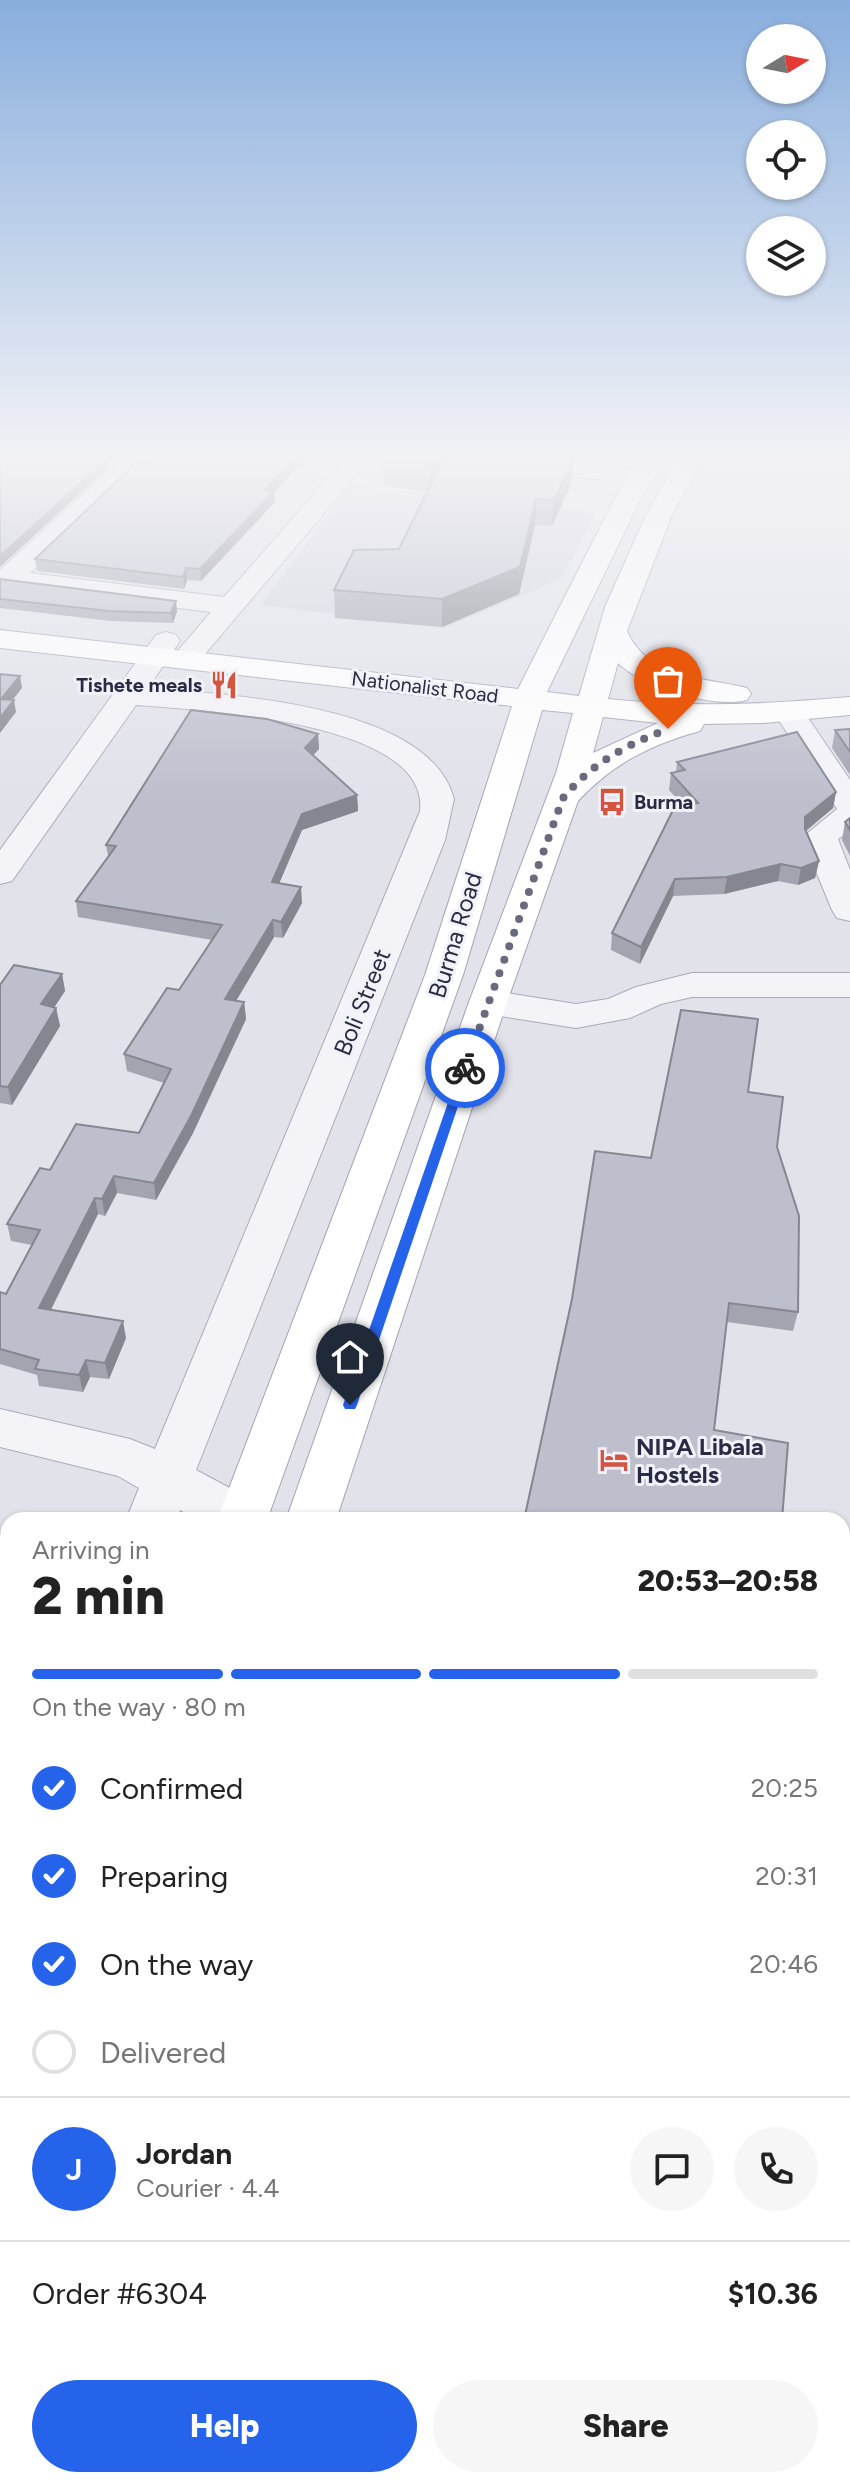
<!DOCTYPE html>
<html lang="en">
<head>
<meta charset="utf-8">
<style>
	:root { --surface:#fff; --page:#f6f6f6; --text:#222; --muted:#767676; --line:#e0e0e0; --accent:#2563eb }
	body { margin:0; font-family:Figtree,sans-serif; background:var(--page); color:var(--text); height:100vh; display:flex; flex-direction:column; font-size:30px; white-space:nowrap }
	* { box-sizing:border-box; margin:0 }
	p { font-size:26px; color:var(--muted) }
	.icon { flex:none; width:44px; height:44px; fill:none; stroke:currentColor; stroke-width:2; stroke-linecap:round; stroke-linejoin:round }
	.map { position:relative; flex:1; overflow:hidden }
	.panel { position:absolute; left:0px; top:1512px; width:850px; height:976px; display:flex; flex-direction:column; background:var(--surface); border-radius:24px 24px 0 0; box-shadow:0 2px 6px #0004 }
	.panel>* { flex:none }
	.needle { width:52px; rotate:80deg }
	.buttons { position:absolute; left:746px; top:24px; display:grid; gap:16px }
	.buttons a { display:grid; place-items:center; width:80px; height:80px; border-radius:50%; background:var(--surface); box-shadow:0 2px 6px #0004; font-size:40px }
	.pin { position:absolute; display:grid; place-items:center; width:68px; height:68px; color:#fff; margin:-82px -34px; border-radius:50% 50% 50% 0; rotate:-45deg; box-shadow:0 0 8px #0007 }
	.pin .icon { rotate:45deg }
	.courier { position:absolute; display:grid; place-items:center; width:80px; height:80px; margin:-40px; border:6px solid #2563eb; border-radius:50%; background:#fff; color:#222; box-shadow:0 2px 10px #0007 }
	.summary em { font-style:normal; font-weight:800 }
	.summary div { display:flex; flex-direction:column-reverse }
	.summary { display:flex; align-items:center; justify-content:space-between; height:136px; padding:0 32px }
	h1 { font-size:52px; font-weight:800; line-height:60px }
	.bar { display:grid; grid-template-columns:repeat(4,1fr); gap:12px 8px; align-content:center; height:96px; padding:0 32px }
	.bar i { height:10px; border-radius:6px; background:var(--line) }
	.bar .on { background:var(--accent) }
	.bar p { grid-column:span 4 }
	.line { display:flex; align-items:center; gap:20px; padding:0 32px; border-top:2px solid var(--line) }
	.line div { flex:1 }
	.round { display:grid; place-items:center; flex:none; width:84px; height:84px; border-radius:42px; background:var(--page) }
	ol { padding:0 32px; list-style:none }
	li { display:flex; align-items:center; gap:24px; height:88px }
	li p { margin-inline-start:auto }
	li .icon { padding:8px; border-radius:50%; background:var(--accent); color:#fff; stroke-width:4 }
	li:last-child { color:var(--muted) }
	li i { width:44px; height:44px; border:4px solid var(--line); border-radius:50% }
	.button { display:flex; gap:16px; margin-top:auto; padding:16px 32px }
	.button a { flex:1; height:92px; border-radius:48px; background:var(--accent); color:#fff; font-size:32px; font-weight:800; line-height:92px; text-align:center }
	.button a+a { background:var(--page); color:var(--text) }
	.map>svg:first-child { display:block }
</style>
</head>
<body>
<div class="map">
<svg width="850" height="2488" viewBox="0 0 850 2488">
	<rect width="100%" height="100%" fill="#e1e2ea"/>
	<path fill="#d3d4df" d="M350 485 595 513 561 579 444 628 261 605Z"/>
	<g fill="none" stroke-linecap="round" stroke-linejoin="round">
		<defs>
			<g id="minor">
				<path d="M129 453H155L30 573 224 597 350 453H375L195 666H175L170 660 211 612 0 586V570Z"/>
				<path d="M483 453 641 470 653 477 641 484 490 467 478 460Z"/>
				<path d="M166 632 176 635 180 641 148 688C227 695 429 703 454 799L445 840 196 1470 260 1504 267 1520H198L180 1510 176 1520H126L139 1488 118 1476 0 1447V1409L130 1439 155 1449 420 811C430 720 195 710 136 705L12 881 0 884V850L156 635Z"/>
				<path d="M789 704 800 706 850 780V831L838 839 850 870V921L837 918 832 910 805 845 804 836 837 809 774 713 778 706Z"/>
				<path d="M692 973H850V997H692L661 1004 630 1018 576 1028 488 1014 475 1010 469 1002 475 994 488 990 576 1004 608 999 636 987Z"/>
				<path d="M842 1727 850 1729V1781L842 1779Z"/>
				<path d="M8 1838V1912L0 1915V1841Z"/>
			</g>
			<g id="major">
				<path d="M647 453H671L643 494 547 692 579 696 605 607 646 515 682 453H706L672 515 627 631C648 679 702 677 747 688L751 694 747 700C714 709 642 687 618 663L608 699C690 708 769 704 850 697V715L764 723 704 724 700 731C652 744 612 764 578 801L507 1002 336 1520H286L469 1002 556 773 573 713 542 710 463 975 267 1520H217L425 975 512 706 0 648V630L518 689 617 494ZM603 717 658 723 593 753Z"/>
				<path d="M8 2145V2232L0 2235V2149Z"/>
				<path d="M8 2443V2480H46L44 2488H0V2446Z"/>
			</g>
		</defs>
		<use href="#minor" stroke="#aaabb8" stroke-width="2"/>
		<use href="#major" stroke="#a0a3b6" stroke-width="2"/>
		<use href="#minor" fill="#f4f4f8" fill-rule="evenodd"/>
		<use href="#major" fill="#fff" fill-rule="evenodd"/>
	</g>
	<g fill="#a3a4b0">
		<path d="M169 453H311L274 492 275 502 201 581 187 580 184 589 37 571 35 559 159 463Z"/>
		<path d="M383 453 572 482 552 526 535 525 519 594 442 627 335 618 334 590 399 549 427 491 384 486Z"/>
		<path d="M0 579 177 611 173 623 111 621 0 608Z"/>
		<path d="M835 730 850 731V775L832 748Z"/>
		<path d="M318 734 319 749 313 755 357 795 358 811 302 830 279 883 302 903 283 938 274 937 236 1001 244 1002 246 1019 193 1133 156 1200 117 1193 105 1216 98 1214 51 1310 126 1338 109 1379 90 1377 83 1392 39 1386 37 1375 0 1364V1292L6 1294 32 1245 11 1241 7 1224 50 1170 139 1133 164 1083 127 1071 124 1054 179 990 212 940 78 917 76 901 108 856 106 845Z"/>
		<path d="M677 762 836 792 833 808 806 831 819 861 815 878 798 885 778 881 724 894 673 896 640 964 611 950 612 933 683 805 669 790 671 773 676 772Z"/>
		<path d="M850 818V856L842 840 845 822Z"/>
		<path d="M62 974 65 991 54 1008H56L60 1026 12 1105 0 1103V985Z"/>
		<path d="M748 1092 777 1147 798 1312 793 1331 727 1322 524 1520 651 1158Z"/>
		<path d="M741 2480H842L850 2488H741Z"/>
	</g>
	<g fill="#858690">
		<path d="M300 453H311L274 492 275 502 201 581 200 569 265 490Z"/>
		<path d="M436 453H452L429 491V464Z"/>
		<path d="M574 457 572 482 552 526 554 500Z"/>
		<path d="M108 458 109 467 0 567V556Z"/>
		<path d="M536 499 535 525 519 594 442 627V599Z"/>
		<path d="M186 568 187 580 184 589 183 577Z"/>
		<path d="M176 601 177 611 173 623 171 613Z"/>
		<path d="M20 676 22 688 4 711 1 699Z"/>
		<path d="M14 700 16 712 0 733V718Z"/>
		<path d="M318 734 319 749 306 763 305 748Z"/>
		<path d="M836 792 833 808 802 834 805 817Z"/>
		<path d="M357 795 358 811 302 830 273 898 272 882 302 814Z"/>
		<path d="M819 861 815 878 798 885 801 868Z"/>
		<path d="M781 864 778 881 724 894 727 877Z"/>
		<path d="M675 879 673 896 640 964 641 947Z"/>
		<path d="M301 887 302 903 283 938 281 922Z"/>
		<path d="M273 920 274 937 227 1016 225 999Z"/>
		<path d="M62 974 65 991 45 1021 41 1004Z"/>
		<path d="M244 1002 246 1019 193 1133 156 1200 154 1183Z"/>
		<path d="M56 1008 60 1026 12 1105 8 1087Z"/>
		<path d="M114 1176 117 1193 105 1216 102 1199Z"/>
		<path d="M95 1198 98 1214 43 1325 39 1308Z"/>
		<path d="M123 1321 126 1338 109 1379 105 1363Z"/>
		<path d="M86 1360 90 1377 83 1392 79 1375Z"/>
		<path d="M0 1531 5 1546 0 1555Z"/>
	</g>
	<g fill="#bebfcd" stroke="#858690" stroke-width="2">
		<path d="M0 453H75L108 458 0 556Z"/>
		<path d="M169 453H300L265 490 274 491 200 569 186 568 183 577 35 559 139 460 159 463Z"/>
		<path d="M383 453H436L429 464 383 460Z"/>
		<path d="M446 453H534L574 457 554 500 536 499 520 567 442 599 334 590 354 550 399 549Z"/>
		<path d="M0 579 176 601 171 613 109 611 0 599Z"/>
		<path d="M0 674 20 676 1 699 14 700 0 718Z"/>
		<path d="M191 710 267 719 318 734 305 748 357 795 302 814 272 882 301 887 281 922 273 920 225 999 244 1002 191 1116 154 1183 114 1176 102 1199 95 1198 39 1308 123 1321 105 1363 86 1360 79 1375 35 1369 39 1360 0 1349V1292L6 1294 40 1230 7 1224 40 1168 50 1170 76 1124 139 1133 171 1069 124 1054 167 988 179 990 222 925 76 901 116 846 106 845Z"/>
		<path d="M849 729 850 731V752L835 730Z"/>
		<path d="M797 732 836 792 805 817V829L819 861 801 868 781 864 727 877 675 879 641 947 612 933 675 806 698 803 671 773 685 770 677 762Z"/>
		<path d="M850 818V830L845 822Z"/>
		<path d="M14 965 62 974 41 1004 56 1008 8 1087 0 1086V985Z"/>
		<path d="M681 1010 758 1019 748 1092 783 1097 777 1147 799 1216 798 1312 729 1303 714 1430 788 1443 782 1520H524L572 1299 595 1151 651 1158Z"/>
		<path d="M842 2268 850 2270V2488H752L753 2480H842Z"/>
		<path d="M512 2480H655L654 2488H510Z"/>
	</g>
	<linearGradient id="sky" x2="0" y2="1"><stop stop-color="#89aedd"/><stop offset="0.57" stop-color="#f2f2f6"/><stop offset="1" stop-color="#f2f2f6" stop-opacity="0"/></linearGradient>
	<rect width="850" height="801" fill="url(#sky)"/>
	<path fill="#2563eb" d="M465 1065 471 1068 357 1405 355 1409H345L343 1405 460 1068Z"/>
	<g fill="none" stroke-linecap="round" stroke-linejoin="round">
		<path stroke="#696b7d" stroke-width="8" stroke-dasharray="0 14.4" d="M465 1068 563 798C592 763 626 745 668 729"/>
	</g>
	<defs>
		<symbol id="restaurant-bare" viewBox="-9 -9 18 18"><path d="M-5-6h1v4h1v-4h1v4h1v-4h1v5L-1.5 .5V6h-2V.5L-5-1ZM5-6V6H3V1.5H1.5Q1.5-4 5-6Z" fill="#d45341" stroke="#f1f2f7" stroke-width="2.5" paint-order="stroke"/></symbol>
		<symbol id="bus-bare" viewBox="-9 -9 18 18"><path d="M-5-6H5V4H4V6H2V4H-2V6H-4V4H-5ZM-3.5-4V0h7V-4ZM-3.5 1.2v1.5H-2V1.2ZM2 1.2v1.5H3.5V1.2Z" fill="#d45341" stroke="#f1f2f7" stroke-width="2.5" paint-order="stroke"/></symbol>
		<symbol id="hotel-bare" viewBox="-9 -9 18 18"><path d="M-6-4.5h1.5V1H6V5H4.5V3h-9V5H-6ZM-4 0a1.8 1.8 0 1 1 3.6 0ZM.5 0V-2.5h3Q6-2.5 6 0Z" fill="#d45341" stroke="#f1f2f7" stroke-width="2.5" paint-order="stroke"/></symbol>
	</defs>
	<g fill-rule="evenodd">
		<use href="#restaurant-bare" x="204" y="665" width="40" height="40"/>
		<use href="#bus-bare" x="592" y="782" width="40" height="40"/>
		<use href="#hotel-bare" x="594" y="1440" width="40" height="40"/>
	</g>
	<g text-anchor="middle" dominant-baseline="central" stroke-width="6" stroke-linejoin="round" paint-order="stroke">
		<g font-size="20" font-weight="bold" fill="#282b43" stroke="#f1f2f7" text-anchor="end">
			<text x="202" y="685">Tishete meals</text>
			<text x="634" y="802" text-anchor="start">Burma</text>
		</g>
		<g font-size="20" fill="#282b43" stroke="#f1f2f7">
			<text transform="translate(425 687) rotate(7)">Nationalist Road</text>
		</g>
		<g font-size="24" fill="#282b43" stroke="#f1f2f7">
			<text transform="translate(455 935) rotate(-73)">Burma Road</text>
			<text transform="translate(362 1002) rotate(-68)">Boli Street</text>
		</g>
		<g font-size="24" font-weight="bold" fill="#282b43" stroke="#f1f2f7" text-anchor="start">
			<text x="636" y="1446">NIPA Libala<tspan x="636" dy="28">Hostels</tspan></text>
		</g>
	</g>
</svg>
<div class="buttons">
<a><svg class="needle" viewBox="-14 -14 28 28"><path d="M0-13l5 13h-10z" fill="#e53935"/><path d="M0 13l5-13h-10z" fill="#767676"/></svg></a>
<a><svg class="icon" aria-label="locate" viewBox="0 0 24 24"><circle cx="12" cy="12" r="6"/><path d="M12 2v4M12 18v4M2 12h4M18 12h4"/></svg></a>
<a><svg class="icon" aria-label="layers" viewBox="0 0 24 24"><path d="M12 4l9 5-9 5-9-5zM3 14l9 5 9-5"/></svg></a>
</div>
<div class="pin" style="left:668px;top:729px;background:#ea580c"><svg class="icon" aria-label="bag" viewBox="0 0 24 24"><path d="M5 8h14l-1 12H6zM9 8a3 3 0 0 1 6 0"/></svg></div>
<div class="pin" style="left:350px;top:1405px;background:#1f2937"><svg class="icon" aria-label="home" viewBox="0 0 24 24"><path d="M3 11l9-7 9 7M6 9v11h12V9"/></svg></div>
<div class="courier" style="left:465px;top:1068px"><svg class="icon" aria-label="bike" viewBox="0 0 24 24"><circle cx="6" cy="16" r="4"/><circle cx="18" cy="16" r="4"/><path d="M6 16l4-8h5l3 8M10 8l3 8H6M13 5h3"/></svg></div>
<section class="panel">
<div class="summary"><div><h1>2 min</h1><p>Arriving in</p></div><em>20:53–20:58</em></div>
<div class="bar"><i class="on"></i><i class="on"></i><i class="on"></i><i></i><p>On the way · 80 m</p></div>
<ol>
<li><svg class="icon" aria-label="check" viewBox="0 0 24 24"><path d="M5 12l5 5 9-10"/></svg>Confirmed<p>20:25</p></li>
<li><svg class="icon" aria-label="check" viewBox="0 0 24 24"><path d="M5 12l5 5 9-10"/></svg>Preparing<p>20:31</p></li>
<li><svg class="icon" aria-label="check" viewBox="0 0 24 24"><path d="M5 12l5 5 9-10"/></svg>On the way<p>20:46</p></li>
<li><i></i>Delivered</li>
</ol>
<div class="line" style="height:144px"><b class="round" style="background:var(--accent);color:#fff">J</b><div><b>Jordan</b><p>Courier · 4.4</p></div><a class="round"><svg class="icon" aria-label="chat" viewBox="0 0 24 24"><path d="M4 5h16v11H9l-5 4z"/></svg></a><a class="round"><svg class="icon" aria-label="phone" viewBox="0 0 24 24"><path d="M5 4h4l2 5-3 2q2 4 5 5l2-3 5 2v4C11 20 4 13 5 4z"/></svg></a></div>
<div class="line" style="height:104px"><div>Order #6304</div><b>$10.36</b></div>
<div class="button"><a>Help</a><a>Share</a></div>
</section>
</div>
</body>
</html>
